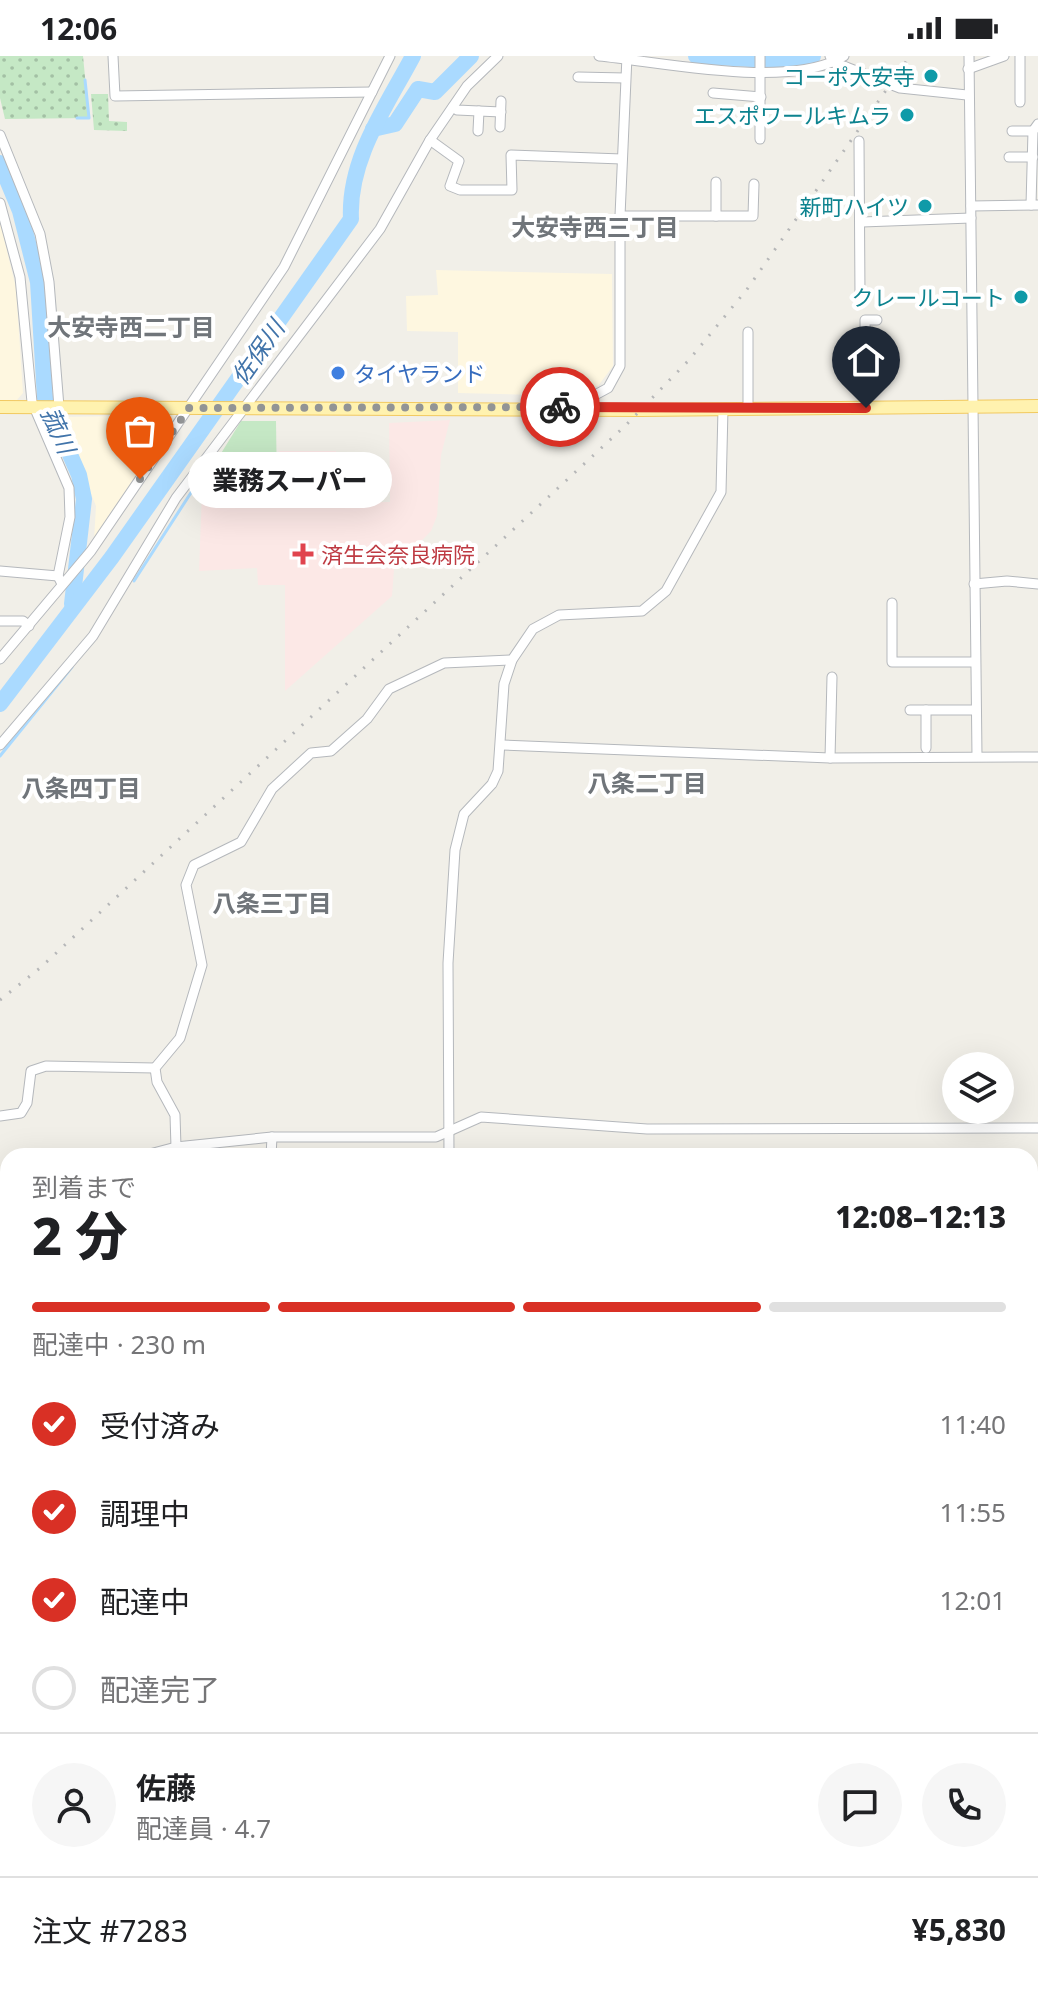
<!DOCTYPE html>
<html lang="ja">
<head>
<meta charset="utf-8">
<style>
	:root { --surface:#fff; --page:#f6f6f6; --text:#202124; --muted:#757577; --line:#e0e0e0; --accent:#d93025 }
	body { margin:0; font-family:"Noto Sans","Noto Sans JP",sans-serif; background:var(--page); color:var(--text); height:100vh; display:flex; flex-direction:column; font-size:30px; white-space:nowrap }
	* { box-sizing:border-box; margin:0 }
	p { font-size:26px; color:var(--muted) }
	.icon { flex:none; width:44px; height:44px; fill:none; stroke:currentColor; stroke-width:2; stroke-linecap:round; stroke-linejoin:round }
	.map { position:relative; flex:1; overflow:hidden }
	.panel { position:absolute; left:0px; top:1092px; width:1038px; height:850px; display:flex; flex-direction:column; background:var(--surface); border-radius:24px 24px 0 0; box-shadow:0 8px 32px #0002 }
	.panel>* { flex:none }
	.tools { position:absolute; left:942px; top:996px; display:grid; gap:16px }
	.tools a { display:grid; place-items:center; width:72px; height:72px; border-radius:50%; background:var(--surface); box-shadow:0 8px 32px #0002; font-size:40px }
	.pin { position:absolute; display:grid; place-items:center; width:68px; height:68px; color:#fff; margin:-82px -34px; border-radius:50% 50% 50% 0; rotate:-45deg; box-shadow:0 0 8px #0007 }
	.pin .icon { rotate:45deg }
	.courier { position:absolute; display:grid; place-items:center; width:80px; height:80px; margin:-40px; border:6px solid #d93025; border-radius:50%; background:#fff; color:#222; box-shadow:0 2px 10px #0007 }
	.bubble { position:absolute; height:56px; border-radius:28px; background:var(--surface); box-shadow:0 8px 32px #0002; font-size:26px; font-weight:800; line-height:56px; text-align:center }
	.headline em { font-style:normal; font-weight:800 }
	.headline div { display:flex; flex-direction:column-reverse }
	.headline { display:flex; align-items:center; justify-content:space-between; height:136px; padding:0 32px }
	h1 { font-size:52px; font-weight:800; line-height:60px }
	.bar { display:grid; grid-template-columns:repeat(4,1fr); gap:12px 8px; align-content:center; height:96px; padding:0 32px }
	.bar i { height:10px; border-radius:6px; background:var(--line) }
	.bar .on { background:var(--accent) }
	.bar p { grid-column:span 4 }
	.line { display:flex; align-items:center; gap:20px; padding:0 32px; border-top:2px solid var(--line) }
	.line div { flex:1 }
	.round { display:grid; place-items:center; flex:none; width:84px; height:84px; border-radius:42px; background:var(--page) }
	ol { padding:0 32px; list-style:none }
	li { display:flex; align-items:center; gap:24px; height:88px }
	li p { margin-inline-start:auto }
	li .icon { padding:8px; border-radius:50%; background:var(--accent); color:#fff; stroke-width:4 }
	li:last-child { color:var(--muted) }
	li i { width:44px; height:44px; border:4px solid var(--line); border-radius:50% }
	.status { display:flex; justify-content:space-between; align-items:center; height:56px; padding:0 40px; background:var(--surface); direction:ltr }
	.status svg { height:22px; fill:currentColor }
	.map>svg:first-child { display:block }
</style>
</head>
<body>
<div class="status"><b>12:06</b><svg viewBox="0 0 49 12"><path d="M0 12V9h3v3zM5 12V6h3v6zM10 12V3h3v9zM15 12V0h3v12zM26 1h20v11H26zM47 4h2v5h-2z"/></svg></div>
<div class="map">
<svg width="1038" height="1941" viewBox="0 0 1038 1941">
	<defs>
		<pattern id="grass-dots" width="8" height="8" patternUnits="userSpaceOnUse" patternTransform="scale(2)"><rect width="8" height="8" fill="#c5e8c5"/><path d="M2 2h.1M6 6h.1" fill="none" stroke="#a3c0a4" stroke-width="1.8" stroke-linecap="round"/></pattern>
	</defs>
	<rect width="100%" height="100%" fill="#f1efe8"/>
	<g fill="#fef7e0">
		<path d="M0 166 16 232 23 337 17 344H0Z"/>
		<path d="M436 214 612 218 613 310 598 330 541 339 458 337V276L407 275 406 240 438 239Z"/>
		<path d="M175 359 165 383 94 484 96 450 59 361Z"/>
	</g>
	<path fill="#fce8e6" d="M450 364 441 399 437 460 431 475 394 513 392 540 285 635V529H258L257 512 199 515 202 436H280L279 395H336L335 447 390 446 389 367Z"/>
	<g fill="url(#grass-dots)">
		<path d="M0 0H83L89 62 5 63 0 42Z"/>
		<path d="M91 38H108L109 65 127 66V75L94 74Z"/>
	</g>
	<g fill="#c5e8c5">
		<path d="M241 365H276L277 433H199Z"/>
		<path d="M0 1457H8V1564L0 1559Z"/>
	</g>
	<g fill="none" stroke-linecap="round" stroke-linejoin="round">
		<g stroke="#aadaff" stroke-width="3">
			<path d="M77 62H89L85 24"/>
			<path d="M134 525 194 432"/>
			<path d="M0 700 72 611"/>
		</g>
		<g stroke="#aadaff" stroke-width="16">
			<path d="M696 0 768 4 813 0"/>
			<path d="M373 73 395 68 418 33 435 36 471 0"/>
			<path d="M0 107 20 155 38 226 45 342 79 419 84 443 72 548"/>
			<path d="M0 648 112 501 351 163C348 103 386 51 413 0"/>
			<path d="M1030 1407H1038"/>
			<path d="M0 1437 8 1436"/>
		</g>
		<defs>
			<g id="minor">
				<path d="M113 0 115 40 372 36"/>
				<path d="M599 0C663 6 790 34 844 0"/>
				<path d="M830 0 833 6 900 32 967 39"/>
				<path d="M969 0 977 700"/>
				<path d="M1020 0V46"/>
				<path d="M968 13 1004 0"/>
				<path d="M578 21 625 22"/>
				<path d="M713 37 761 41"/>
				<path d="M453 51 457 54 501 56"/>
				<path d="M500 71 501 45"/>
				<path d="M478 75 479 55"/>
				<path d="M1012 75H1033"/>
				<path d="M0 79 40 178 49 226 59 351"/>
				<path d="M760 83V0"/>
				<path d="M430 84 459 105 450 130 460 134H512L511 99 622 103"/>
				<path d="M859 85 860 240"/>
				<path d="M1009 101H1033"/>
				<path d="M0 147 20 221 32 346 69 432 70 461 58 520 62 528"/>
				<path d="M1031 149 1033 75 1038 68"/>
				<path d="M971 150 1038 149"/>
				<path d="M620 160H753L754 128"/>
				<path d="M716 160V126"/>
				<path d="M862 166 971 162"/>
				<path d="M748 276V353"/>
				<path d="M573 351 608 332 620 310V160L627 0"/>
				<path d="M866 352 865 264H877"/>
				<path d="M0 515 58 520"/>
				<path d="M974 528 1007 525 1038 528"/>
				<path d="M892 547V606H975"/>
				<path d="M0 565H23L29 570"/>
				<path d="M0 603 91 495 284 211 390 0"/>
				<path d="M910 654H976"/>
				<path d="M0 689 93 580 176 442 380 173 430 84 467 30 498 0"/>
				<path d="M502 689 830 702 1038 701"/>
				<path d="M926 692V654"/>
				<path d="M830 702 832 621"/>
				<path d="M0 1060 21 1057 27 1047 31 1015 46 1010 155 1012"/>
				<path d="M176 1091 175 1059 157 1026 155 1012 180 982 202 909 186 829 194 809 241 786 272 733 311 697 331 695 367 663 389 633 444 607 512 604"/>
				<path d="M142 1100 176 1091 272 1081H436L481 1061 647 1073 1038 1072"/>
				<path d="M271 1100 272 1081"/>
				<path d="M449 1100 448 907 455 794 464 758 492 728 498 715 504 628 512 604 533 573 559 559 642 555 666 535 721 436 723 353"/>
				<path d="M0 1139 8 1137"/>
				<path d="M0 1206 8 1207"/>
				<path d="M0 1249H8"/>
				<path d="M0 1291H8"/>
				<path d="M1030 1385H1038"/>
				<path d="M0 1399H8"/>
				<path d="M0 1409H8"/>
				<path d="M1030 1425H1038"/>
				<path d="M0 1450H8"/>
				<path d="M0 1565 8 1568"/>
				<path d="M1030 1767H1038"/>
				<path d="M0 1791H8"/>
				<path d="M1030 1810H1038"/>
				<path d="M268 1934V1941"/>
				<path d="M456 1934V1941"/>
				<path d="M810 1934V1941"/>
			</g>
			<path id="major" d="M0 351 641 354 1038 350"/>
		</defs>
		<use href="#minor" stroke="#b5b8bc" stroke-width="11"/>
		<use href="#major" stroke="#f2c960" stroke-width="14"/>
		<use href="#minor" stroke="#fff" stroke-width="9"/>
		<use href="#major" stroke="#fff2af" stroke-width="12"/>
		<path stroke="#b6b7b8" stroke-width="3" stroke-dasharray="2 10" stroke-linecap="butt" d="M0 944 40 912 625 370 689 304 748 232 910 0"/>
	</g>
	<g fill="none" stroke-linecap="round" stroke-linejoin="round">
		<path stroke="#929495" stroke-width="8" stroke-dasharray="0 14.4" d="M140 423 189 352 560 351"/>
		<path stroke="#d93025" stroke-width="10" d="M560 351 866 352"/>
	</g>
	<g fill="#0f9aa8" stroke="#fff" stroke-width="3">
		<circle cx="931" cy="20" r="8"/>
		<circle cx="907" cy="59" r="8"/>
		<circle cx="925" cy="150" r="8"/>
		<circle cx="1021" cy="241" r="8"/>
	</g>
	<circle fill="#3f7fe0" stroke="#fff" stroke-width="3" cx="338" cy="317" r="8"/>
	<path fill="#e0444e" stroke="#fff" stroke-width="3" d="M299 486h8v8h8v8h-8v8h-8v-8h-8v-8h8z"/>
	<g text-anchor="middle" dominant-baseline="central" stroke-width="8" stroke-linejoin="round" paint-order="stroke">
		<g font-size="22" fill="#0d838f" stroke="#fff" text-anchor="end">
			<text x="915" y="20">コーポ大安寺</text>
			<text x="891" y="59">エスポワールキムラ</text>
			<text x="909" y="150">新町ハイツ</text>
			<text x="1005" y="241">クレールコート</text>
		</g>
		<g font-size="22" fill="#366cbe" stroke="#fff" text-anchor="start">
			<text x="354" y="317">タイヤランド</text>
		</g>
		<g font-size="22" fill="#be3a42" stroke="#fff" text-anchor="start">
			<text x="321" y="498">済生会奈良病院</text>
		</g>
		<g font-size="24" font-weight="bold" fill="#70757a" stroke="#fff">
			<text x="595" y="170">大安寺西三丁目</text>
			<text x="131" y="270">大安寺西二丁目</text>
			<text x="647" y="726">八条二丁目</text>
			<text x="81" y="731">八条四丁目</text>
			<text x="272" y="846">八条三丁目</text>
		</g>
		<g font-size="24" font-style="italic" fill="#4174aa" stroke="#fff">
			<text transform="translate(257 296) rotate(-55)">佐保川</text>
			<text transform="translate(59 374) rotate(66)">菰川</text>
		</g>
	</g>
</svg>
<div class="tools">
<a><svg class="icon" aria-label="layers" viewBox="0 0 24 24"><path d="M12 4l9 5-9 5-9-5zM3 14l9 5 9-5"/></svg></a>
</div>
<div class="pin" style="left:140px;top:423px;background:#ea580c"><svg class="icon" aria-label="bag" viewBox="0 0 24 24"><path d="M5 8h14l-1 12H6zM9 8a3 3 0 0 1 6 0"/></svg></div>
<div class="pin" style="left:866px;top:352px;background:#1f2937"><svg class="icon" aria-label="home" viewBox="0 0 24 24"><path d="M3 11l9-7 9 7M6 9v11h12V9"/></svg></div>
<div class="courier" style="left:560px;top:351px"><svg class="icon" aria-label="bike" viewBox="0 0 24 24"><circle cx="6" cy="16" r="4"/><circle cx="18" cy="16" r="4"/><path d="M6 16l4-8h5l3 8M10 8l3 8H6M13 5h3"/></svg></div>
<div class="bubble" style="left:188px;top:396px;width:204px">業務スーパー</div>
<section class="panel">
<div class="headline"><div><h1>2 分</h1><p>到着まで</p></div><em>12:08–12:13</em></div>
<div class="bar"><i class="on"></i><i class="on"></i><i class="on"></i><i></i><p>配達中 · 230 m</p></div>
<ol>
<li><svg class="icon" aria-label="check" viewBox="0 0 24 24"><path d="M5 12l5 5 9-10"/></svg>受付済み<p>11:40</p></li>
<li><svg class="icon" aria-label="check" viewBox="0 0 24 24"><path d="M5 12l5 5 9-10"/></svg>調理中<p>11:55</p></li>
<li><svg class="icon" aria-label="check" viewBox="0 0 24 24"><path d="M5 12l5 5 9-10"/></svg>配達中<p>12:01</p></li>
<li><i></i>配達完了</li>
</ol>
<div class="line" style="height:144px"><a class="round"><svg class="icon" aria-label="person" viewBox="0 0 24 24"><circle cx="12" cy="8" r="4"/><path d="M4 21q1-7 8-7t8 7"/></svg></a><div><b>佐藤</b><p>配達員 · 4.7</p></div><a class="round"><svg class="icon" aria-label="chat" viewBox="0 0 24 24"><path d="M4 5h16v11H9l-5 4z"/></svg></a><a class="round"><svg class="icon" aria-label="phone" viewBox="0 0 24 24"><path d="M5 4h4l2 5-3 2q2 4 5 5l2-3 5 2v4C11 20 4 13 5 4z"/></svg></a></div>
<div class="line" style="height:104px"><div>注文 #7283</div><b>¥5,830</b></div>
</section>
</div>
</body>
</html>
